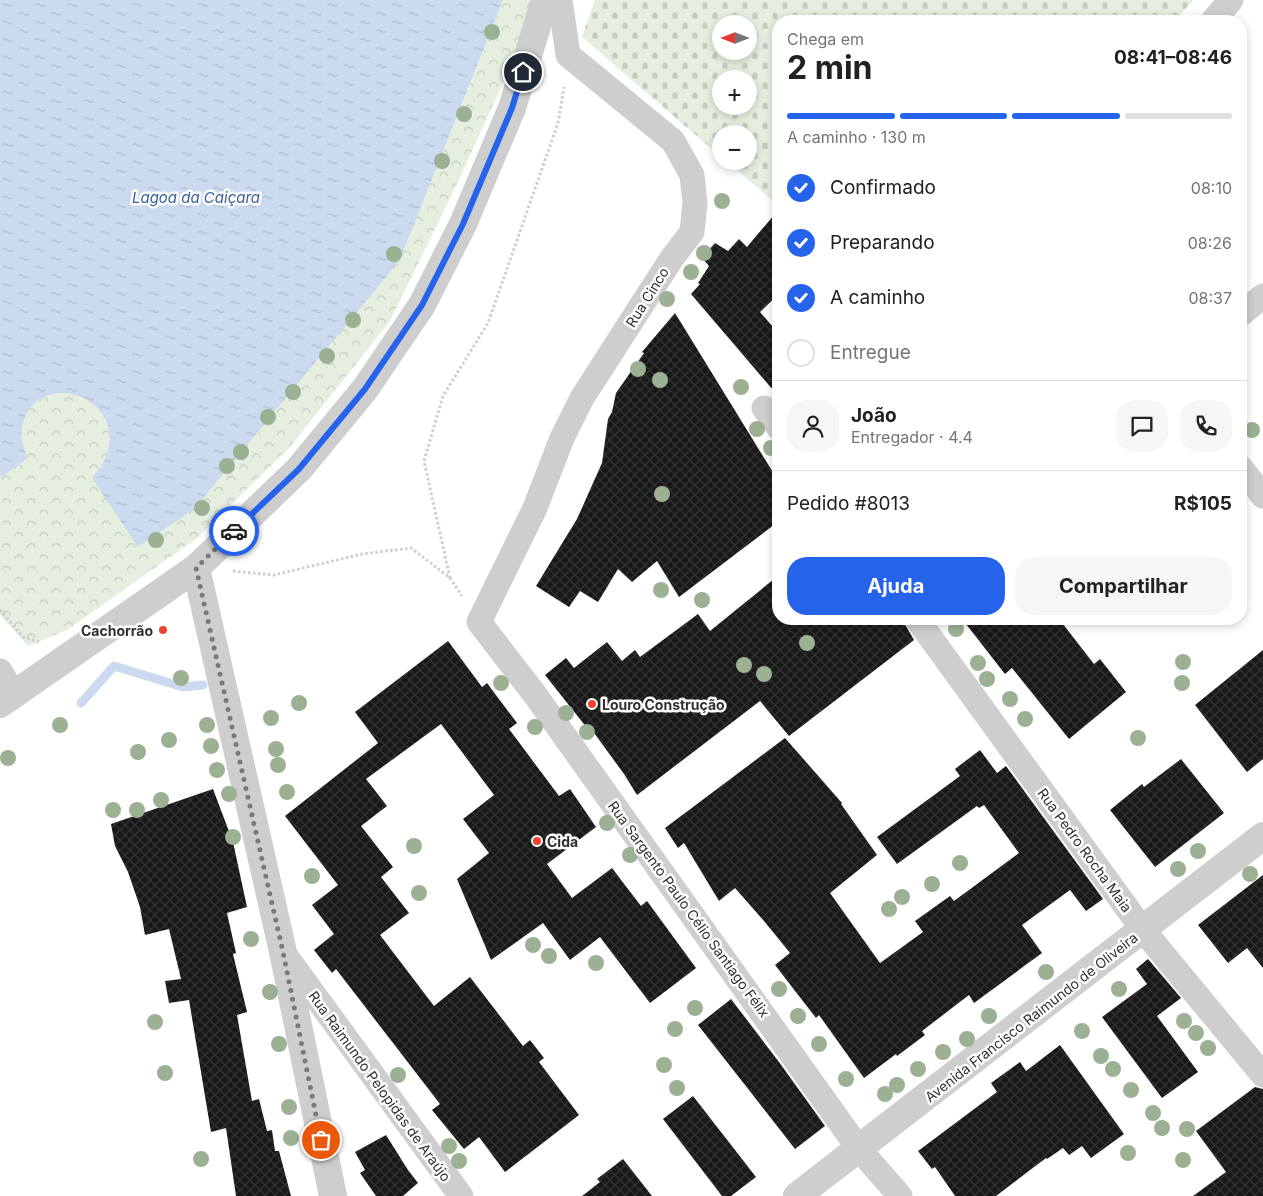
<!DOCTYPE html>
<html lang="pt">
<head>
<meta charset="utf-8">
<style>
	:root { --surface:#fff; --page:#f6f6f6; --text:#202124; --muted:#757577; --line:#e0e0e0; --accent:#2563eb }
	body { margin:0; font-family:Inter,sans-serif; background:var(--page); color:var(--text); height:100vh; display:flex; flex-direction:column; font-size:19px; white-space:nowrap }
	* { box-sizing:border-box; margin:0 }
	p { font-size:16px; color:var(--muted) }
	.icon { flex:none; width:28px; height:28px; fill:none; stroke:currentColor; stroke-width:2; stroke-linecap:round; stroke-linejoin:round }
	.map { position:relative; flex:1; overflow:hidden }
	.details { position:absolute; left:772px; top:15px; width:475px; height:610px; display:flex; flex-direction:column; background:var(--surface); border-radius:20px; box-shadow:0 2px 8px #0003 }
	.details>* { flex:none }
	.needle { width:32px; rotate:270deg }
	.fabs { position:absolute; left:712px; top:15px; display:grid; gap:10px }
	.fabs a { display:grid; place-items:center; width:45px; height:45px; border-radius:50%; background:var(--surface); box-shadow:0 2px 8px #0003; font-size:25px }
	.pin { position:absolute; display:grid; place-items:center; width:42px; height:42px; color:#fff; margin:-21px; border:2px solid #fff; border-radius:50%; box-shadow:0 1px 5px #0007 }
	.courier { position:absolute; display:grid; place-items:center; width:50px; height:50px; margin:-25px; border:4px solid #2563eb; border-radius:50%; background:#fff; color:#222; box-shadow:0 1px 6px #0007 }
	.head em { font-style:normal; font-weight:700 }
	.head div { display:flex; flex-direction:column-reverse }
	.head { display:flex; align-items:center; justify-content:space-between; height:85px; padding:0 15px }
	h1 { font-size:32px; font-weight:700; line-height:38px }
	.bar { display:grid; grid-template-columns:repeat(4,1fr); gap:8px 5px; align-content:center; height:60px; padding:0 15px }
	.bar i { height:6px; border-radius:4px; background:var(--line) }
	.bar .current { background:var(--accent) }
	.bar p { grid-column:span 4 }
	.line { display:flex; align-items:center; gap:12px; padding:0 15px; border-top:1px solid var(--line) }
	.line div { flex:1 }
	.round { display:grid; place-items:center; flex:none; width:52px; height:52px; border-radius:20px; background:var(--page) }
	ol { padding:0 15px; list-style:none }
	li { display:flex; align-items:center; gap:15px; height:55px }
	li p { margin-inline-start:auto }
	li .icon { padding:5px; border-radius:50%; background:var(--accent); color:#fff; stroke-width:4 }
	li:last-child { color:var(--muted) }
	li i { width:28px; height:28px; border:2px solid var(--line); border-radius:50% }
	.primary-button { display:flex; gap:10px; margin-top:auto; padding:10px 15px }
	.primary-button a { flex:1; height:58px; border-radius:20px; background:var(--accent); color:#fff; font-size:20px; font-weight:700; line-height:58px; text-align:center }
	.primary-button a+a { background:var(--page); color:var(--text) }
	.map>svg:first-child { display:block }
</style>
</head>
<body>
<div class="map">
<svg width="1263" height="1196" viewBox="0 0 1263 1196">
	<defs>
		<pattern id="cemetery-stones" width="16" height="16" patternUnits="userSpaceOnUse" patternTransform="scale(1.25)"><rect width="16" height="16" fill="#e5eedf"/><path d="M2 7V4a2 2 0 0 1 4 0v3zM10 15v-3a2 2 0 0 1 4 0v3z" fill="#c5cdc0"/></pattern>
		<pattern id="park-crowns" width="20" height="18" patternUnits="userSpaceOnUse" patternTransform="scale(1.25)"><rect width="20" height="18" fill="#e5eedf"/><path d="M2 6a3 3 0 1 1 6 0M12 15a3 3 0 1 1 6 0" fill="none" stroke="#c5cdc0"/></pattern>
		<pattern id="water-ripples" width="26" height="14" patternUnits="userSpaceOnUse" patternTransform="scale(1.25)"><rect width="26" height="14" fill="#cbdaef"/><path d="M2 4q2-2 4 0t4 0M15 11q2-2 4 0t4 0" fill="none" stroke="#afbccd"/></pattern>
		<pattern id="building-cross-hatch" width="8" height="8" patternUnits="userSpaceOnUse" patternTransform="scale(1.25)"><rect width="8" height="8" fill="#181818"/><path d="M0 0l8 8M0 8l8-8" fill="none" stroke="#313131"/></pattern>
	</defs>
	<rect width="100%" height="100%" fill="#fff"/>
	<path fill="url(#cemetery-stones)" fill-rule="evenodd" d="M595 0H1193L1175 21H779V206L726 161H749V134H721V157L582 37ZM721 24H749V51H721ZM721 79H749V106H721Z"/>
	<path fill="url(#park-crowns)" d="M503 0H535L519 48 456 186 390 321 290 447 197 538 67 630 28 646 0 615V478L27 459C25 450 20 438 22 429 31 365 132 394 105 459 102 466 96 472 92 478L400 260Z"/>
	<path fill="url(#water-ripples)" d="M0 0H503L400 260 194 509 138 547 92 478C96 472 102 466 105 459 132 394 31 365 22 429 20 438 25 450 27 459L0 478Z"/>
	<g fill="none" stroke-linecap="round" stroke-linejoin="round">
		<path stroke="#cbdaef" stroke-width="9" d="M81 703 114 666 183 687 203 685"/>
	</g>
	<g fill="url(#building-cross-hatch)">
		<path d="M779 209V294L760 312 779 334V397L691 294 700 284 698 283 709 266 702 258 715 243 728 251 739 239 747 247Z"/>
		<path d="M675 313 779 482V521L679 597 657 561 632 582 618 569 598 602 580 591 569 607 536 586 577 519 602 463 608 419 612 412 616 393 644 353 642 352Z"/>
		<path d="M779 575V619H902L914 640 789 736 760 701 637 795 624 774 589 726 587 728 545 675 566 658 574 668 607 642 622 661 635 650 640 657 698 614 710 631Z"/>
		<path d="M962 619H1059L1094 664 1100 659 1126 692 1069 739 1012 668 1005 674Z"/>
		<path d="M448 641 482 687 487 683 517 723 509 729 559 796 570 789 596 827 547 864 572 898 612 868 641 906 647 901 696 968 650 1003 600 937 570 960 543 923 491 960 457 879 489 853 463 819 494 795 441 724 366 779 387 806 361 826 393 867 381 877 409 913 380 935 434 1006 470 977 523 1046 530 1040 544 1058 539 1062 579 1115 505 1172 479 1137 464 1149 432 1110 440 1104 336 969 332 973 314 950 334 934 312 905 338 885 285 816 378 743 355 712Z"/>
		<path d="M1263 650V759L1247 772 1195 705Z"/>
		<path d="M785 738 842 803 841 804 877 855 830 893 880 963 923 932 915 921 950 896 954 901 1019 853 984 805 979 808 977 806 897 864 877 837 960 776 955 769 980 750 997 773 1006 766 1103 899 1086 911 1070 890 1022 925 1042 953 974 1003 969 995 922 1031 925 1035 897 1056 896 1054 864 1078 819 1015 816 1018 775 965 790 953 764 921 735 888 719 901 684 843 678 848 665 828Z"/>
		<path d="M1181 759 1224 813 1155 867 1110 810 1142 784 1144 787Z"/>
		<path d="M213 789 233 842 247 907 227 913 236 953 233 954 247 1012 237 1015 252 1101 259 1099 267 1131 272 1130 275 1151H279L291 1196H236L226 1128 211 1132 189 1000 169 1003 165 981 181 979 169 929 145 935 140 907 128 872 115 846 111 824Z"/>
		<path d="M1263 875V968L1247 948 1228 963 1198 925Z"/>
		<path d="M1148 959 1181 998 1157 1016 1198 1072 1162 1098 1102 1017 1147 984 1136 969Z"/>
		<path d="M731 999 779 1062 825 1126 795 1149 698 1025Z"/>
		<path d="M1060 1045 1124 1134 1091 1158 1082 1146 1069 1155 1063 1148 1047 1159 1046 1158 996 1196H955L935 1167 932 1169 918 1151 997 1092 991 1083 1020 1062 1026 1071Z"/>
		<path d="M1255 1087 1263 1089V1196H1193L1226 1172 1196 1131Z"/>
		<path d="M693 1096 756 1177 731 1196H722L663 1119Z"/>
		<path d="M386 1135 408 1170 418 1183 403 1196H376L360 1173 365 1170 355 1152Z"/>
		<path d="M623 1159 652 1196H582L600 1182 597 1179Z"/>
	</g>
	<g fill="none" stroke-linecap="round" stroke-linejoin="round">
		<g stroke="#cecece" stroke-width="3" stroke-dasharray="2.5 2.5" stroke-linecap="butt">
			<path d="M233 571 274 575 362 554 411 548 450 578 462 596"/>
			<path d="M450 578 424 461 443 396 488 323 558 123 564 87"/>
			<path d="M0 610 23 637 39 642"/>
		</g>
		<g stroke="#cecece" stroke-width="25">
			<path d="M560 0 568 55 673 141 692 175 695 203 692 232 672 258 582 398 562 438 535 508 479 622 536 696 859 1149 900 1196"/>
			<path d="M1213 21 1231 0"/>
			<path d="M1241 314 1263 296"/>
			<path d="M764 408 779 428"/>
			<path d="M1241 468 1263 496"/>
			<path d="M917 619 1143 930 1263 1075"/>
			<path d="M0 671 15 695"/>
			<path d="M283 952 461 1196"/>
		</g>
		<g stroke="#cecece" stroke-width="28">
			<path d="M196 568 283 952 333 1196"/>
			<path d="M0 704 196 568 299 469 365 389 422 305 463 224 512 108 545 0"/>
			<path d="M797 1196 1263 836"/>
		</g>
	</g>
	<g fill="#9cb094">
		<circle cx="492" cy="32" r="8"/>
		<circle cx="464" cy="114" r="8"/>
		<circle cx="442" cy="161" r="8"/>
		<circle cx="722" cy="201" r="8"/>
		<circle cx="704" cy="253" r="8"/>
		<circle cx="394" cy="254" r="8"/>
		<circle cx="691" cy="272" r="8"/>
		<circle cx="667" cy="299" r="8"/>
		<circle cx="353" cy="320" r="8"/>
		<circle cx="327" cy="356" r="8"/>
		<circle cx="638" cy="369" r="8"/>
		<circle cx="660" cy="380" r="8"/>
		<circle cx="741" cy="387" r="8"/>
		<circle cx="293" cy="392" r="8"/>
		<circle cx="268" cy="417" r="8"/>
		<circle cx="757" cy="429" r="8"/>
		<circle cx="1252" cy="430" r="8"/>
		<circle cx="771" cy="448" r="8"/>
		<circle cx="241" cy="452" r="8"/>
		<circle cx="227" cy="466" r="8"/>
		<circle cx="662" cy="494" r="8"/>
		<circle cx="202" cy="508" r="8"/>
		<circle cx="156" cy="540" r="8"/>
		<circle cx="661" cy="590" r="8"/>
		<circle cx="702" cy="600" r="8"/>
		<circle cx="956" cy="629" r="8"/>
		<circle cx="807" cy="643" r="8"/>
		<circle cx="1183" cy="662" r="8"/>
		<circle cx="978" cy="663" r="8"/>
		<circle cx="744" cy="665" r="8"/>
		<circle cx="764" cy="674" r="8"/>
		<circle cx="181" cy="678" r="8"/>
		<circle cx="987" cy="679" r="8"/>
		<circle cx="501" cy="683" r="8"/>
		<circle cx="1182" cy="683" r="8"/>
		<circle cx="1010" cy="699" r="8"/>
		<circle cx="299" cy="703" r="8"/>
		<circle cx="566" cy="713" r="8"/>
		<circle cx="271" cy="718" r="8"/>
		<circle cx="1025" cy="719" r="8"/>
		<circle cx="60" cy="725" r="8"/>
		<circle cx="207" cy="725" r="8"/>
		<circle cx="535" cy="727" r="8"/>
		<circle cx="587" cy="732" r="8"/>
		<circle cx="1138" cy="738" r="8"/>
		<circle cx="169" cy="740" r="8"/>
		<circle cx="211" cy="746" r="8"/>
		<circle cx="276" cy="749" r="8"/>
		<circle cx="138" cy="752" r="8"/>
		<circle cx="8" cy="758" r="8"/>
		<circle cx="278" cy="765" r="8"/>
		<circle cx="217" cy="770" r="8"/>
		<circle cx="287" cy="792" r="8"/>
		<circle cx="229" cy="794" r="8"/>
		<circle cx="161" cy="800" r="8"/>
		<circle cx="113" cy="810" r="8"/>
		<circle cx="137" cy="810" r="8"/>
		<circle cx="607" cy="823" r="8"/>
		<circle cx="233" cy="837" r="8"/>
		<circle cx="414" cy="846" r="8"/>
		<circle cx="1198" cy="851" r="8"/>
		<circle cx="630" cy="855" r="8"/>
		<circle cx="960" cy="863" r="8"/>
		<circle cx="1178" cy="869" r="8"/>
		<circle cx="1250" cy="874" r="8"/>
		<circle cx="312" cy="876" r="8"/>
		<circle cx="932" cy="884" r="8"/>
		<circle cx="419" cy="893" r="8"/>
		<circle cx="902" cy="897" r="8"/>
		<circle cx="889" cy="909" r="8"/>
		<circle cx="251" cy="939" r="8"/>
		<circle cx="533" cy="945" r="8"/>
		<circle cx="549" cy="956" r="8"/>
		<circle cx="596" cy="963" r="8"/>
		<circle cx="1046" cy="972" r="8"/>
		<circle cx="779" cy="989" r="8"/>
		<circle cx="1119" cy="989" r="8"/>
		<circle cx="270" cy="992" r="8"/>
		<circle cx="695" cy="1008" r="8"/>
		<circle cx="798" cy="1016" r="8"/>
		<circle cx="989" cy="1016" r="8"/>
		<circle cx="1184" cy="1021" r="8"/>
		<circle cx="155" cy="1022" r="8"/>
		<circle cx="675" cy="1029" r="8"/>
		<circle cx="1082" cy="1031" r="8"/>
		<circle cx="1196" cy="1033" r="8"/>
		<circle cx="967" cy="1039" r="8"/>
		<circle cx="279" cy="1044" r="8"/>
		<circle cx="819" cy="1044" r="8"/>
		<circle cx="1208" cy="1048" r="8"/>
		<circle cx="943" cy="1052" r="8"/>
		<circle cx="1101" cy="1056" r="8"/>
		<circle cx="664" cy="1065" r="8"/>
		<circle cx="918" cy="1069" r="8"/>
		<circle cx="1113" cy="1069" r="8"/>
		<circle cx="165" cy="1073" r="8"/>
		<circle cx="398" cy="1075" r="8"/>
		<circle cx="846" cy="1079" r="8"/>
		<circle cx="897" cy="1085" r="8"/>
		<circle cx="677" cy="1088" r="8"/>
		<circle cx="1131" cy="1090" r="8"/>
		<circle cx="885" cy="1094" r="8"/>
		<circle cx="289" cy="1107" r="8"/>
		<circle cx="1153" cy="1113" r="8"/>
		<circle cx="1162" cy="1128" r="8"/>
		<circle cx="1187" cy="1129" r="8"/>
		<circle cx="291" cy="1138" r="8"/>
		<circle cx="449" cy="1146" r="8"/>
		<circle cx="1128" cy="1153" r="8"/>
		<circle cx="201" cy="1159" r="8"/>
		<circle cx="1183" cy="1160" r="8"/>
		<circle cx="459" cy="1161" r="8"/>
	</g>
	<g fill="none" stroke-linecap="round" stroke-linejoin="round">
		<path stroke="#797979" stroke-width="5" stroke-dasharray="0 9" d="M234 531 196 568 283 952 321 1140"/>
		<path stroke="#2563eb" stroke-width="6" d="M234 531 299 469 365 389 422 305 463 224 512 108 523 72"/>
	</g>
	<g fill="#ee432e" stroke="#fff" stroke-width="2">
		<circle cx="163" cy="630" r="5"/>
		<circle cx="592" cy="704" r="5"/>
		<circle cx="537" cy="841" r="5"/>
	</g>
	<g text-anchor="middle" dominant-baseline="central" stroke-width="5" stroke-linejoin="round" paint-order="stroke">
		<g font-size="14" fill="#313131" stroke="#fff">
			<text transform="translate(647 297) rotate(-58)">Rua Cinco</text>
			<text transform="translate(1085 850) rotate(54)">Rua Pedro Rocha Maia</text>
			<text transform="translate(689 909) rotate(54)">Rua Sargento Paulo Célio Santiago Félix</text>
			<text transform="translate(1031 1017) rotate(-38)">Avenida Francisco Raimundo de Oliveira</text>
			<text transform="translate(380 1086) rotate(54)">Rua Raimundo Pelopidas de Araújo</text>
		</g>
		<g font-size="14" font-weight="bold" fill="#313131" stroke="#fff" text-anchor="start">
			<text x="153" y="630" text-anchor="end">Cachorrão</text>
			<text x="602" y="704">Louro Construção</text>
			<text x="547" y="841">Cida</text>
		</g>
		<g font-size="15" font-style="italic" fill="#3a6399" stroke="#fff">
			<text x="196" y="197">Lagoa da Caiçara</text>
		</g>
	</g>
</svg>
<div class="fabs">
<a><svg class="needle" viewBox="-14 -14 28 28"><path d="M0-13l5 13h-10z" fill="#e53935"/><path d="M0 13l5-13h-10z" fill="#757577"/></svg></a>
<a>+</a>
<a>−</a>
</div>
<div class="pin" style="left:321px;top:1140px;background:#ea580c"><svg class="icon" aria-label="bag" viewBox="0 0 24 24"><path d="M5 8h14l-1 12H6zM9 8a3 3 0 0 1 6 0"/></svg></div>
<div class="pin" style="left:523px;top:72px;background:#1f2937"><svg class="icon" aria-label="home" viewBox="0 0 24 24"><path d="M3 11l9-7 9 7M6 9v11h12V9"/></svg></div>
<div class="courier" style="left:234px;top:531px"><svg class="icon" aria-label="car" viewBox="0 0 24 24"><path d="M5 17H2v-5l4-1 3-4h7l3 4 3 1v5h-3M9 17h6M6 11h13"/><circle cx="7" cy="17" r="2"/><circle cx="17" cy="17" r="2"/></svg></div>
<section class="details">
<div class="head"><div><h1>2 min</h1><p>Chega em</p></div><em>08:41–08:46</em></div>
<div class="bar"><i class="current"></i><i class="current"></i><i class="current"></i><i></i><p>A caminho · 130 m</p></div>
<ol>
<li><svg class="icon" aria-label="check" viewBox="0 0 24 24"><path d="M5 12l5 5 9-10"/></svg>Confirmado<p>08:10</p></li>
<li><svg class="icon" aria-label="check" viewBox="0 0 24 24"><path d="M5 12l5 5 9-10"/></svg>Preparando<p>08:26</p></li>
<li><svg class="icon" aria-label="check" viewBox="0 0 24 24"><path d="M5 12l5 5 9-10"/></svg>A caminho<p>08:37</p></li>
<li><i></i>Entregue</li>
</ol>
<div class="line" style="height:90px"><a class="round"><svg class="icon" aria-label="person" viewBox="0 0 24 24"><circle cx="12" cy="8" r="4"/><path d="M4 21q1-7 8-7t8 7"/></svg></a><div><b>João</b><p>Entregador · 4.4</p></div><a class="round"><svg class="icon" aria-label="chat" viewBox="0 0 24 24"><path d="M4 5h16v11H9l-5 4z"/></svg></a><a class="round"><svg class="icon" aria-label="phone" viewBox="0 0 24 24"><path d="M5 4h4l2 5-3 2q2 4 5 5l2-3 5 2v4C11 20 4 13 5 4z"/></svg></a></div>
<div class="line" style="height:65px"><div>Pedido #8013</div><b>R$105</b></div>
<div class="primary-button"><a>Ajuda</a><a>Compartilhar</a></div>
</section>
</div>
</body>
</html>
